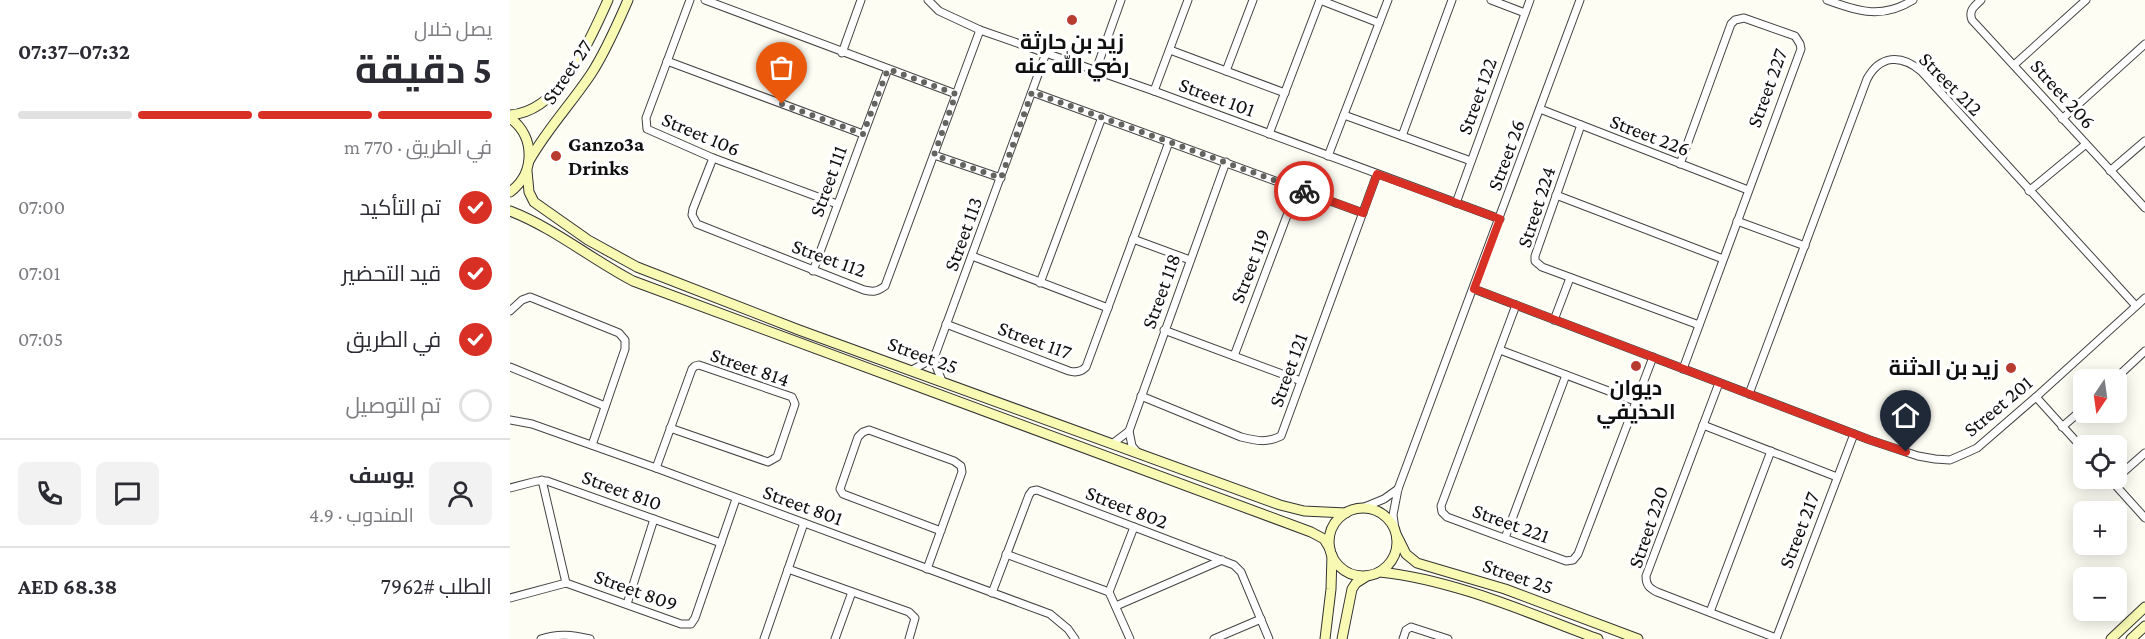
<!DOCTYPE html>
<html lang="ar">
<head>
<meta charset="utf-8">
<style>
	:root { --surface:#fff; --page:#f2f2f3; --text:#2b2b33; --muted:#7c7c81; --line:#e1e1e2; --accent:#d93025 }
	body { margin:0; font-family:"Crimson Pro",Cairo,serif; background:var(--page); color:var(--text); direction:rtl; height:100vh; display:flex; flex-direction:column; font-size:22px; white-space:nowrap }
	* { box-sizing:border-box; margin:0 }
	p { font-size:20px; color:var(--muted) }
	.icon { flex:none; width:33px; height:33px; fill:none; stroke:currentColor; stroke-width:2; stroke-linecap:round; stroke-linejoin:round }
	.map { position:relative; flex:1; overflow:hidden; direction:ltr }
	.drawer { display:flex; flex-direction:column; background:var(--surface); width:510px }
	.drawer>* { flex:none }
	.needle { width:39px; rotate:193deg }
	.fabs { position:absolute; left:1563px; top:369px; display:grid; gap:12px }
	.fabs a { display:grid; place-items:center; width:54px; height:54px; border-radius:9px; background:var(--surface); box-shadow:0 3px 15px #0003; font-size:30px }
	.pin { position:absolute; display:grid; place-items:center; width:51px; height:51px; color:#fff; margin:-62px -26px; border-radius:50% 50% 50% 0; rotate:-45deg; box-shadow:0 0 6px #0007 }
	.pin .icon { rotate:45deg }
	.courier { position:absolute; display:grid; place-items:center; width:60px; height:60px; margin:-30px; border:4px solid #d93025; border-radius:50%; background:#fff; color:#222; box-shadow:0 2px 8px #0007 }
	.headline em { font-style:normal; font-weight:700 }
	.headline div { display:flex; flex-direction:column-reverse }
	.headline { display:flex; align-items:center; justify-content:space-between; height:102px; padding:0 18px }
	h1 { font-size:39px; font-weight:700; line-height:45px }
	.bar { display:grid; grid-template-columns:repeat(4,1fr); gap:9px 6px; align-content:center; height:72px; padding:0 18px }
	.bar i { height:8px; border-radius:4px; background:var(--line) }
	.bar .on { background:var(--accent) }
	.bar p { grid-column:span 4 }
	.line { display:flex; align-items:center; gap:15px; padding:0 18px; border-top:2px solid var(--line) }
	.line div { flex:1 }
	.round { display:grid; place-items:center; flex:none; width:63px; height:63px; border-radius:9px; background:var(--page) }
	ol { padding:0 18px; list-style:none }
	li { display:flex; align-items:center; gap:18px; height:66px }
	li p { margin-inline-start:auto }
	li .icon { padding:6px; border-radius:50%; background:var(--accent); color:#fff; stroke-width:4 }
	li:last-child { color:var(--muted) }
	li i { width:33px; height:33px; border:3px solid var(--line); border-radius:50% }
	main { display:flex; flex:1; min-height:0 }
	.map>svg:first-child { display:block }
</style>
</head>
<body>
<main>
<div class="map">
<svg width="1635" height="639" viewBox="0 0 1635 639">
	<rect width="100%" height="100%" fill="#fefdf4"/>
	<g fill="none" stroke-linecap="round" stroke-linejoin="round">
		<defs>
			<g id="street">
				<path d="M180 0 136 118 137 129 203 158 327 204"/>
				<path d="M195 0 446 94"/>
				<path d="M418 0 429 11 470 30 644 91 990 219"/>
				<path d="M810 0 869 23"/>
				<path d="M981 0 1015 13"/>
				<path d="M1317 0C1349 12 1373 19 1403 0"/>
				<path d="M1471 0C1465 6 1458 10 1462 20L1635 208"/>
				<path d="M660 50 775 93"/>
				<path d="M332 53 351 0"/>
				<path d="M157 61 353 134"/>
				<path d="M1504 65 1576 0"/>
				<path d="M586 70 611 0"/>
				<path d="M716 71 743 0"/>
				<path d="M644 91 678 0"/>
				<path d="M522 92 853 213"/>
				<path d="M1030 109 1238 190"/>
				<path d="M834 115 961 161"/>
				<path d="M1552 119 1635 44"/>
				<path d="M1071 125 1025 256V261L1032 267 1189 325"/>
				<path d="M759 134 810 0"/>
				<path d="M892 136 942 0"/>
				<path d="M424 155 491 178"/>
				<path d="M818 156 878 0"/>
				<path d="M203 158 183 209 182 215 187 224 354 290C363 292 367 292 375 286L470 30"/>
				<path d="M1170 164 1221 24 1225 20 1234 18 1285 36 1290 44 1291 49 1173 369"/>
				<path d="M1600 171 1635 141"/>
				<path d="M1519 191 1576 144"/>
				<path d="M1046 195 1213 259"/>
				<path d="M946 203 1020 0"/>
				<path d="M1227 221 1295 246"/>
				<path d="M623 239 680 260"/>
				<path d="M462 256 598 308"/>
				<path d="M303 271 378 69"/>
				<path d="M530 283 592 117"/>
				<path d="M964 289 1360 440 1408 456 1425 459 1440 460 1456 453 1467 448 1526 397 1635 298"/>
				<path d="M1006 305 931 506 932 512 937 517 1056 561 1063 560 1068 554 1143 357"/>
				<path d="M0 311 12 300 20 297 109 333 115 340V349L82 445"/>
				<path d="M1044 320 1060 278"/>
				<path d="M436 324 559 371C566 373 571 372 576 367L659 142"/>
				<path d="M654 330 791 381"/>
				<path d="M990 350 1125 401"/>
				<path d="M724 356 787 189"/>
				<path d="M0 367 95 406"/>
				<path d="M402 370 424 358"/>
				<path d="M1604 380 1635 351"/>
				<path d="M432 381 426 366 424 358 536 53"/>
				<path d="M1209 383 1136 576C1136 585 1139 588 1147 592L1266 638"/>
				<path d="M1239 394 1357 79C1370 55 1391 54 1411 71L1626 306"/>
				<path d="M631 396 731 437C747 441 757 443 771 436L867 174"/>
				<path d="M1526 397 1574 450"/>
				<path d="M0 420 22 424 146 468 540 614 558 629 565 639"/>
				<path d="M1193 425 1327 477"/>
				<path d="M1552 427 1574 408"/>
				<path d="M619 431 622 446 628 453"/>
				<path d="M602 444 619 431 716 162"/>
				<path d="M146 468 182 369 185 366 189 365 282 397 285 404 267 457 258 462 160 428"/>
				<path d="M1599 478 1635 518"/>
				<path d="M32 480 56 583"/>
				<path d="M1602 482 1635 453"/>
				<path d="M0 488 27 481H37L211 543"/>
				<path d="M852 508 874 499 888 489"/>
				<path d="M885 529 883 515 888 489 1070 0"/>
				<path d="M995 538 1056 375"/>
				<path d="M496 554 599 592 620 639"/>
				<path d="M278 569 399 612 405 618 399 639"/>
				<path d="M417 569 452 472 451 466 444 461 359 430 353 432 348 437 330 489 333 494 431 531"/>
				<path d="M599 592 624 527"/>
				<path d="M482 593 519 495 522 491 527 490 724 565 731 572 759 639"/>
				<path d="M0 598 56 583 171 624H181L185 618 226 499"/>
				<path d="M117 604 144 519"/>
				<path d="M606 606 712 560"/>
				<path d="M1200 612 1261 451"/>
				<path d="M31 639C49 633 62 635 80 639"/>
				<path d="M254 639 294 523"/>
				<path d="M325 639 342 592"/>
				<path d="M704 639 751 619"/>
				<path d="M893 639 896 630 901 627 938 639"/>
				<path d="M1266 639 1344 434"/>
			</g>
			<g id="secondary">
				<path d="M0 115C50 112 80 40 98 0"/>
				<path d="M0 118C26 137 25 174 0 192"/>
				<path d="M19 161C37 129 61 104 81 74 96 51 107 25 118 0"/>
				<path d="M17 171 19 192 24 202 78 240 127 267 289 330 770 505 794 511 836 513"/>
				<path d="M0 211C44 228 81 259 123 281L801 532 814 539 820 549"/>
				<circle cx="853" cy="542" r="34"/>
				<path d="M887 536 896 554 907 563 995 589 1128 639"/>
				<path d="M870 572C945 580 1018 613 1088 639"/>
				<path d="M815 639 821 589 822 555"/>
				<path d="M832 639 842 589 846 583 857 576"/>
				<path d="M1601 639 1635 607"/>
				<path d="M1621 639 1635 626"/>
			</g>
		</defs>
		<use href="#street" stroke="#434343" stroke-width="9"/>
		<use href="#secondary" stroke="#323232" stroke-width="11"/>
		<use href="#street" stroke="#fff" stroke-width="7"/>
		<use href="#secondary" stroke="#f8fab3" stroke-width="9"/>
	</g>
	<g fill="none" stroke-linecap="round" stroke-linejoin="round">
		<path stroke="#636360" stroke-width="6" stroke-dasharray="0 10.8" d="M272 104 353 134 378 69 446 94 424 155 491 178 522 92 794 191"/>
		<path stroke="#d93025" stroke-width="8" d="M794 191 853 213 867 174 990 219 964 289 1360 440 1396 452"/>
	</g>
	<g fill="#b83b30" stroke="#fff" stroke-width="2">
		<circle cx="562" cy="20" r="6"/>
		<circle cx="46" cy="156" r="6"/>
		<circle cx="1126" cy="366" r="6"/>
		<circle cx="1501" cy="368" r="6"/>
	</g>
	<g text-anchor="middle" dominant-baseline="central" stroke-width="6" stroke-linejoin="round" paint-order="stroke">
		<g font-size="21" font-weight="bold" fill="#101010" stroke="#fff">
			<text x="562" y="42">زيد بن حارثة<tspan x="562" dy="24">رضي الله عنه</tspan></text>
			<text x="58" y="144" text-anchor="start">Ganzo3a<tspan x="58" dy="24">Drinks</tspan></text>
			<text x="1489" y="368" text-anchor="end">زيد بن الدثنة</text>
			<text x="1126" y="388">ديوان<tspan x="1126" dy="24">الحذيفي</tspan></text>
		</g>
		<g font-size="21" fill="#101010" stroke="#fff">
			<text transform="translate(57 72) rotate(-56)">Street 27</text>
			<text transform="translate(1441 84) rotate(45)">Street 212</text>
			<text transform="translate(1257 88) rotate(-70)">Street 227</text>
			<text transform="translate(1553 94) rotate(48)">Street 206</text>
			<text transform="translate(967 96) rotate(-70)">Street 122</text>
			<text transform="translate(707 97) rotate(20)">Street 101</text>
			<text transform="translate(191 134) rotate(23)">Street 106</text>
			<text transform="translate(1140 135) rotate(21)">Street 226</text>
			<text transform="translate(996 155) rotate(-70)">Street 26</text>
			<text transform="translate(318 181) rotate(-70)">Street 111</text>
			<text transform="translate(1026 207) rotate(-72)">Street 224</text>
			<text transform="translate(453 234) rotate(-70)">Street 113</text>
			<text transform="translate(319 258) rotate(20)">Street 112</text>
			<text transform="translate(740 266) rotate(-69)">Street 119</text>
			<text transform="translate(651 291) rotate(-70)">Street 118</text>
			<text transform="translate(525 340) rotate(20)">Street 117</text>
			<text transform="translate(413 355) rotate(20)">Street 25</text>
			<text transform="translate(240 367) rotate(19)">Street 814</text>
			<text transform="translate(778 370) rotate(-70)">Street 121</text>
			<text transform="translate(1488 406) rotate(-40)">Street 201</text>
			<text transform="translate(112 490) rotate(20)">Street 810</text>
			<text transform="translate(293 505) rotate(20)">Street 801</text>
			<text transform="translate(617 507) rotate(21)">Street 802</text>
			<text transform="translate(1001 523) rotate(20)">Street 221</text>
			<text transform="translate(1138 527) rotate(-71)">Street 220</text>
			<text transform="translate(1289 530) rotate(-69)">Street 217</text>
			<text transform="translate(1008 576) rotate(19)">Street 25</text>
			<text transform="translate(126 590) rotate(20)">Street 809</text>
		</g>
	</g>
</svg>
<div class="fabs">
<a><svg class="needle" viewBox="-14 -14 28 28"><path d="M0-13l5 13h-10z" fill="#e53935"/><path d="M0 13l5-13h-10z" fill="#7c7c81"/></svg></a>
<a><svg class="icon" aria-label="locate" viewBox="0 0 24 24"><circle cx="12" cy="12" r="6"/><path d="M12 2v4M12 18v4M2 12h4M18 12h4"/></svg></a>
<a>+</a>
<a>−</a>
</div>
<div class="pin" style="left:272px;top:104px;background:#ea580c"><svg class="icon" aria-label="bag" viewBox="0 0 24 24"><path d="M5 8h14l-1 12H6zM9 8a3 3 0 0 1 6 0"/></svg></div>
<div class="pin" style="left:1396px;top:452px;background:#1f2937"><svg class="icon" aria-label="home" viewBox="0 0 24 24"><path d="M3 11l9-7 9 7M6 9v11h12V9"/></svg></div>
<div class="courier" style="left:794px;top:191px"><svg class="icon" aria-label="bike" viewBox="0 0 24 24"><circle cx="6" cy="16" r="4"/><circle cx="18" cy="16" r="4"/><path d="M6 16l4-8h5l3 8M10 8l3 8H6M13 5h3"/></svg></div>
</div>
<section class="drawer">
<div class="headline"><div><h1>5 دقيقة</h1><p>يصل خلال</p></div><em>07:32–07:37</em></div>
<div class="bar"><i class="on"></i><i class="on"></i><i class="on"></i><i></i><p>في الطريق · 770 m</p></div>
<ol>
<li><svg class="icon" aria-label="check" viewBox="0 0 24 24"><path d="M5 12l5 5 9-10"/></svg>تم التأكيد<p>07:00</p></li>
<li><svg class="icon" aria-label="check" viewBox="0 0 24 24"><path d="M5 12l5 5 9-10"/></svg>قيد التحضير<p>07:01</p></li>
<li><svg class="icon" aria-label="check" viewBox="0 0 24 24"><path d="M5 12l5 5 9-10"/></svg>في الطريق<p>07:05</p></li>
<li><i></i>تم التوصيل</li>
</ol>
<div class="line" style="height:108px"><a class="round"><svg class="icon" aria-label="person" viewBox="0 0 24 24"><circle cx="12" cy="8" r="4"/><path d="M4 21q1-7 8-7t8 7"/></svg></a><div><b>يوسف</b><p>المندوب · 4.9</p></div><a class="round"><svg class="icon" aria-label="chat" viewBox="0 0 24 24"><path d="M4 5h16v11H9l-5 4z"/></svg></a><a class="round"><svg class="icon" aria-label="phone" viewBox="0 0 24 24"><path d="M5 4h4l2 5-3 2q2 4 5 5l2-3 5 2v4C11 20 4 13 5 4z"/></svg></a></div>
<div class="line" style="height:78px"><div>الطلب #7962</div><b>AED 68.38</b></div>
</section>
</main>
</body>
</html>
